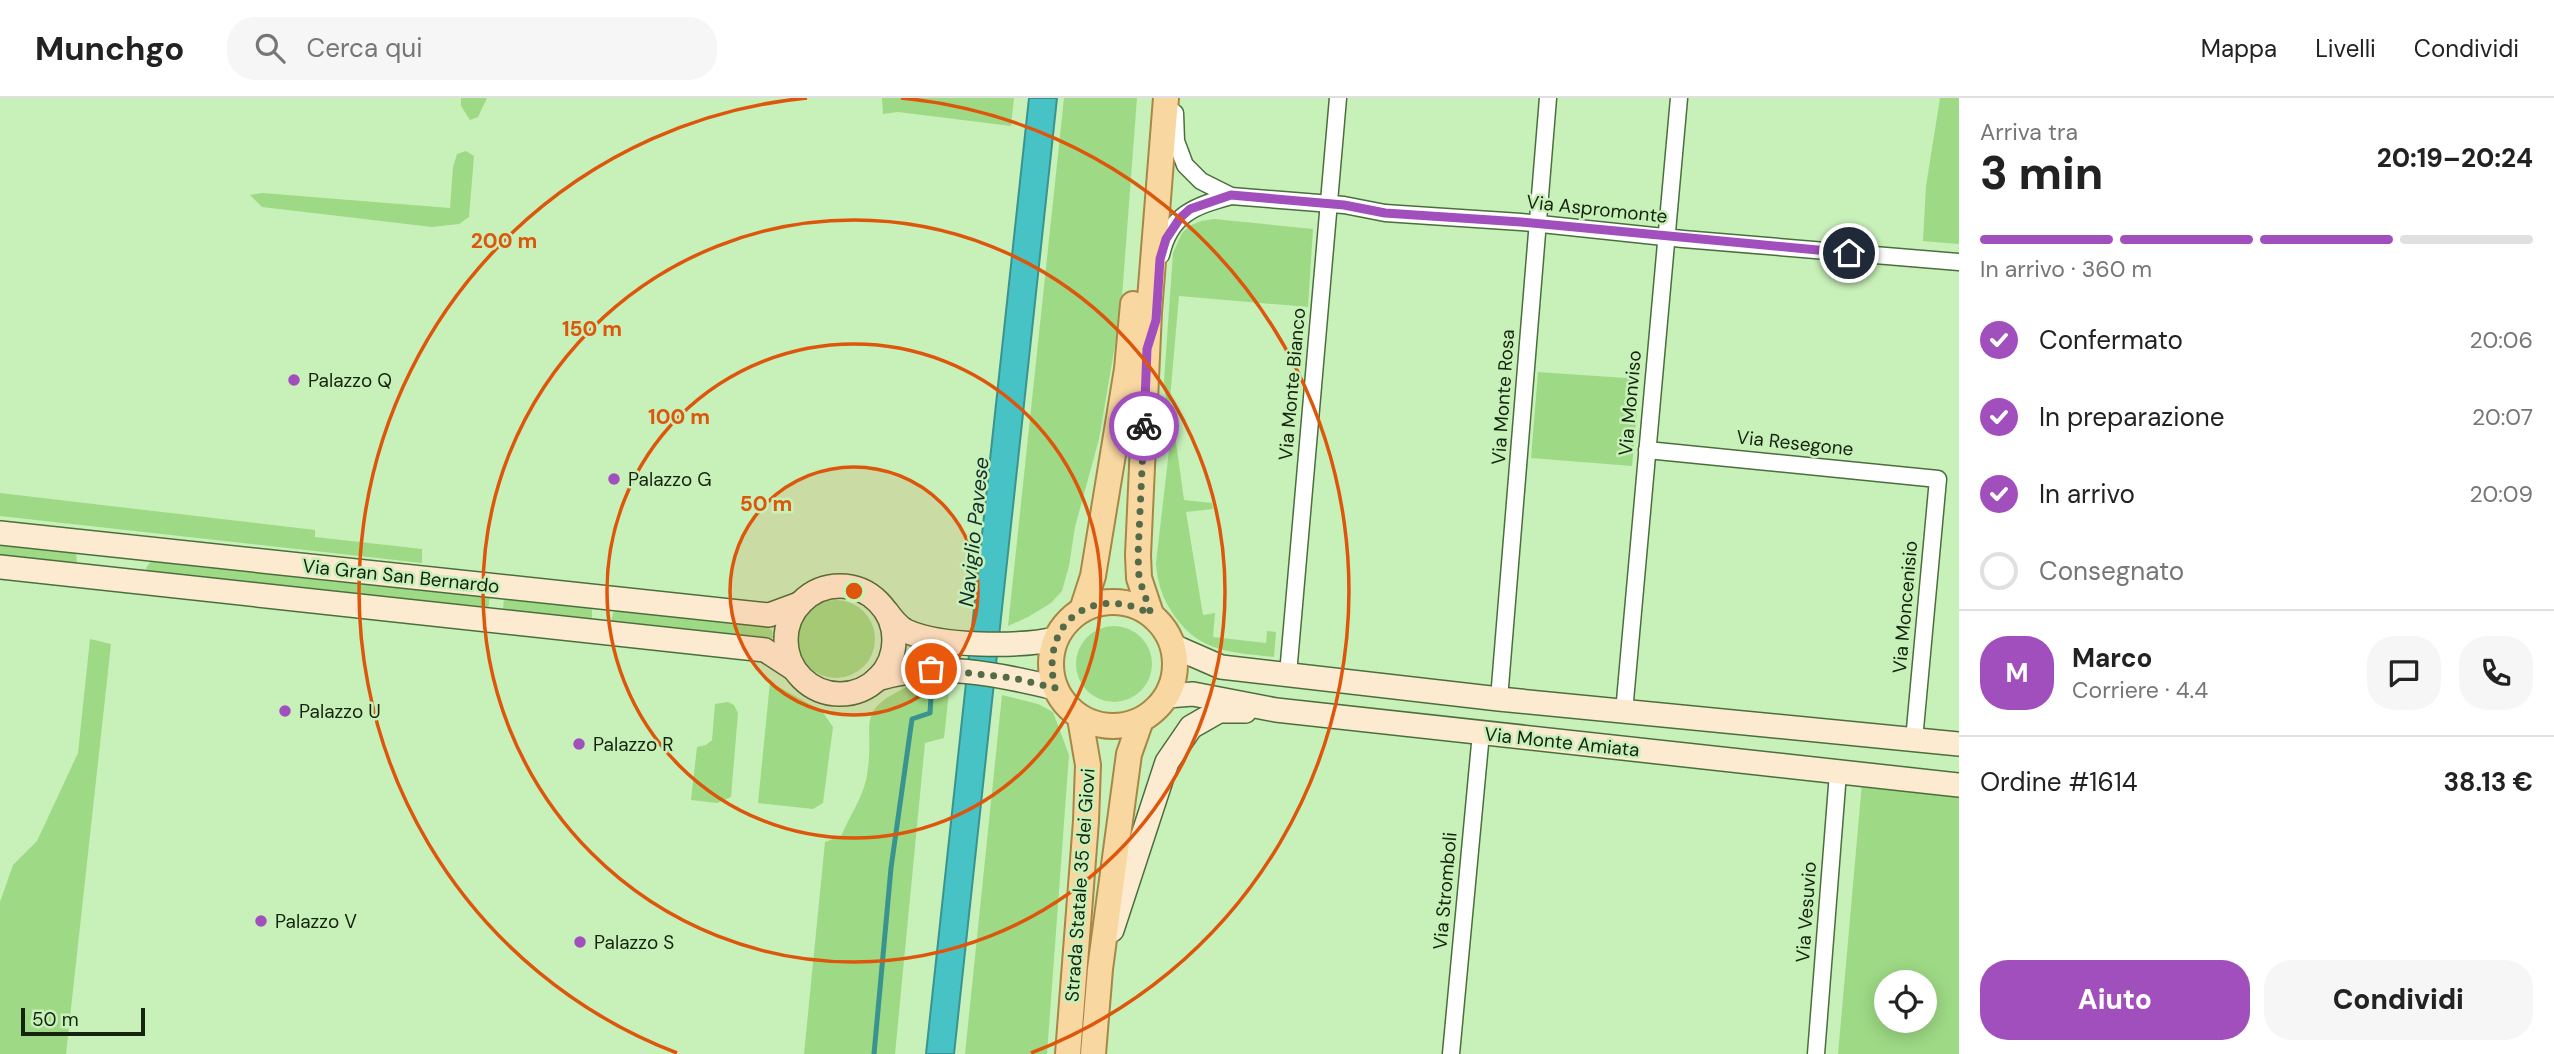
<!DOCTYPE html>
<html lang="it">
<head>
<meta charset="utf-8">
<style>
	:root { --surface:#fff; --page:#f6f6f6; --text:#222; --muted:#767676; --line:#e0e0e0; --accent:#a24fbe }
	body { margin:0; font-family:"DM Sans",sans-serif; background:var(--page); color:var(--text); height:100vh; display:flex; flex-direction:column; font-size:26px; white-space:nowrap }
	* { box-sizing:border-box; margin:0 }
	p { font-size:23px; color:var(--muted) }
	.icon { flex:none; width:38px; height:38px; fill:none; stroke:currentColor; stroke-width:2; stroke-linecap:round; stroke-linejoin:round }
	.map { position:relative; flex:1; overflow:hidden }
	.side { display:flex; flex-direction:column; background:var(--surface); width:595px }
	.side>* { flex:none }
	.fabs { position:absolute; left:1874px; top:872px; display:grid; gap:14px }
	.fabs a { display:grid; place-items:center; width:63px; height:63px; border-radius:50%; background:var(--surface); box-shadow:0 4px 18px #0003; font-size:35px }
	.scale { position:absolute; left:21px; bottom:18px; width:124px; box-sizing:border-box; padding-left:7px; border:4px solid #15240f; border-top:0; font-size:19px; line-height:24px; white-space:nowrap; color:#15240f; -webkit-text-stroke:5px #c8f0b9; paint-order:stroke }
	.pin { position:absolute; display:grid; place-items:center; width:60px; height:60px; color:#fff; margin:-30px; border:4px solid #fff; border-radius:50%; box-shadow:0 2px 7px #0007 }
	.courier { position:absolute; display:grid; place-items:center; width:70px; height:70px; margin:-35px; border:5px solid #a24fbe; border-radius:50%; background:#fff; color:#222; box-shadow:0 2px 9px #0007 }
	.head em { font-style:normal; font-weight:800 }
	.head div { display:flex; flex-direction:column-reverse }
	.head { display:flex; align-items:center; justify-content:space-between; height:119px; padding:0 21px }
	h1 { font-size:46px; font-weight:800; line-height:52px }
	.bar { display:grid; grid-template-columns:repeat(4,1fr); gap:10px 7px; align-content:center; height:84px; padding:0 21px }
	.bar i { height:9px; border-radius:5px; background:var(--line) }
	.bar .active { background:var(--accent) }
	.bar p { grid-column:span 4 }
	.line { display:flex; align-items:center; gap:18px; padding:0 21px; border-top:2px solid var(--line) }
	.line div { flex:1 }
	.round { display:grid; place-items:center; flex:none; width:74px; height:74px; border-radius:28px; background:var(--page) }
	ol { padding:0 21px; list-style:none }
	li { display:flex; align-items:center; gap:21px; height:77px }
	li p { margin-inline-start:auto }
	li .icon { padding:7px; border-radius:50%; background:var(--accent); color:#fff; stroke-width:4 }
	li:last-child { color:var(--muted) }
	li i { width:38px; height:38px; border:4px solid var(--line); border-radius:50% }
	.primary-button { display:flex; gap:14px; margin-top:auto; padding:14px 21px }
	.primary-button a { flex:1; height:80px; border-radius:28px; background:var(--accent); color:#fff; font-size:28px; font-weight:800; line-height:80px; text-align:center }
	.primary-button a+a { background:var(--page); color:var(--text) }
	header { display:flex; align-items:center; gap:42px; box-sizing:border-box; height:98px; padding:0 35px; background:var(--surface); border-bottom:2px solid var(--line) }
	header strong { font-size:33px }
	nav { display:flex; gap:38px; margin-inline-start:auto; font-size:24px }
	.search { width:490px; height:63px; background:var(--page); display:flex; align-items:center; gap:18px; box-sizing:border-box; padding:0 24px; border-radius:28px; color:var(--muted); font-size:26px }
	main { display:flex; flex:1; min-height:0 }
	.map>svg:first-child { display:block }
</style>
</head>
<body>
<header>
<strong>Munchgo</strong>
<div class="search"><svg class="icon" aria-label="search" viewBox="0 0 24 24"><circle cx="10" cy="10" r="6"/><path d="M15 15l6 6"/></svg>Cerca qui</div>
<nav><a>Mappa</a><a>Livelli</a><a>Condividi</a></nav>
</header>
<main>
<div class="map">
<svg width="1959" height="956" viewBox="0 0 1959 956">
	<rect width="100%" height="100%" fill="#c8f0b9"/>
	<g fill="#9eda85" fill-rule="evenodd">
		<path d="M461 0H487L478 19 470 22 461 8Z"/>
		<path d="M882 0H1014L1011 28 898 14 883 16Z"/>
		<path d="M1064 0H1137L1121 212 1099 341 1075 429 1069 468 1062 493 1051 505 1028 519 1008 528Z"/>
		<path d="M1940 0H1959V146L1923 143 1926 88Z"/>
		<path d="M466 53 474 58 469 119 459 126 432 129 262 109 250 97 262 95 450 110 453 69 457 56Z"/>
		<path d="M1214 121 1313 131 1308 209 1179 198 1170 301 1184 402 1212 405 1213 411 1186 414 1203 517 1215 515 1213 539 1266 545 1267 533 1276 534 1274 559C1228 554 1196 554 1170 511 1161 496 1157 482 1156 465L1170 344 1164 283 1173 155 1182 135 1189 128 1201 123Z"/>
		<path d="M1538 274 1640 281 1632 368 1531 360Z"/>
		<path d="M0 395 315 432V439L422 451V465L0 418Z"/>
		<path d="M0 444 76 454 77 464 73 468 0 462Z"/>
		<path d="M161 462 490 497 488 512 149 477 146 470 151 463Z"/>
		<path d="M504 498 589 508 592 510V520L587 523 503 513Z"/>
		<circle cx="836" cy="541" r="39"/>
		<path d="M622 510 761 526 772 532 773 540 765 543 617 526 611 524 613 515Z"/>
		<circle cx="1114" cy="566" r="38"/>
		<path d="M90 541 111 546 66 956H0V804L13 767 37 743 78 655Z"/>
		<path d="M770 584 822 613 833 629 823 705 813 711 758 705Z"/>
		<path d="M916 585H950L944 640 925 645 895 956H804L825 744 841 738C849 720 862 700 866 682 878 624 848 614 916 585Z"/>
		<path d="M1002 597 1038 606 1053 614 1069 657 1047 956H965Z"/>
		<path d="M728 604 734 607 738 615 731 699 717 705 691 702 697 649 706 647 712 642 715 606Z"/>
		<path d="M1862 685 1959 698V956H1838ZM1886 884H1925V922H1886Z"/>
	</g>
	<path fill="#48c3c5" stroke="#39938e" stroke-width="2" d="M1029 0H1057L954 956H926Z"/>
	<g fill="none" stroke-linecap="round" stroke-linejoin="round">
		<path stroke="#39938e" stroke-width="5" d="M874 956 891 770 912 621 930 615 931 599"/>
		<defs>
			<g id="minor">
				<path d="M1175 15 1176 43 1185 67 1201 83 1231 98 1344 107 1385 115 1521 124 1683 141 1959 164"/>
				<path d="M1161 157C1170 116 1195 108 1231 98"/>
				<path d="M1647 352 1938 381 1914 642"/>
				<path d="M1288 576 1338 0"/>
				<path d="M1499 601 1548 0"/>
				<path d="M1624 614 1679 0"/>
				<path d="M1451 956 1481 635"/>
				<path d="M1816 956 1838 675"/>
			</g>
			<g id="secondary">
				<path d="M0 435 769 517 799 506"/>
				<path d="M0 469 765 552 794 571"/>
				<circle cx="840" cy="542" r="54"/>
				<path d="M887 514C892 521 898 529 906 533 941 549 1018 549 1056 541"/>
				<path d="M1173 548 1221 569 1499 601 1959 646"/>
				<path d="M877 581C935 563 998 576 1055 590"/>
				<path d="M1167 598 1193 596 1276 612 1959 687"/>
				<path d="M1112 832 1167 664 1191 629 1219 613H1245"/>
			</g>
			<g id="primary">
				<circle cx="1113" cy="566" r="62"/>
				<path d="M1082 512 1093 478 1127 271 1133 206"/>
				<path d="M1151 516 1139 480 1138 457 1149 214 1166 0"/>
				<path d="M1068 956 1086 723 1088 667 1080 620"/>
				<path d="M1093 956 1100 871 1129 656 1141 622"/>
			</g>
		</defs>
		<use href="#minor" stroke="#4b6e3d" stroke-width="19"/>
		<use href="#secondary" stroke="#4b6e3d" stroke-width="26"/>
		<use href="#primary" stroke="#a78746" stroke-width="28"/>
		<use href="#minor" stroke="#fff" stroke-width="16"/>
		<use href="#secondary" stroke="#fcebd0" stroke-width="23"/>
		<use href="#primary" stroke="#f9d7a1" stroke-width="24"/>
	</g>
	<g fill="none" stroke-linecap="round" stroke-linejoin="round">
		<path stroke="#546b4a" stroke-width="7" stroke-dasharray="0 12.6" d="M931 571 1013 580 1055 590C1039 525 1092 485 1151 516L1139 480 1138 457 1144 328"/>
		<path stroke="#a24fbe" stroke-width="9" d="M1144 328 1147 251 1156 222 1160 161 1166 141 1180 120 1190 111 1231 97 1344 107 1385 115 1521 124 1849 155"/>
	</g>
	<circle cx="854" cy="493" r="124" fill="#dd560c" fill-opacity=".12"/>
	<g fill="none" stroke="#dd560c" stroke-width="3.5">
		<circle cx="854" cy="493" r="124"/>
		<circle cx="854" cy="493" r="247"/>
		<circle cx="854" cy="493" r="371"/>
		<path d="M677 955A495 495 0 0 1 807 0M901 0A495 495 0 0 1 1031 955"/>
	</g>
	<g fill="#a24fbe" stroke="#c8f0b9" stroke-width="2.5">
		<circle cx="294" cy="282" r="7"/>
		<circle cx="614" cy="381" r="7"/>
		<circle cx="285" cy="613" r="7"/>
		<circle cx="579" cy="646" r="7"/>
		<circle cx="261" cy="823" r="7"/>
		<circle cx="580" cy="844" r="7"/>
	</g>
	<g text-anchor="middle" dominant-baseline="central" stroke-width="5" stroke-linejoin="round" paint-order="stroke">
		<g font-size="19" fill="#15240f" stroke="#c8f0b9">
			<text transform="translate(1597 111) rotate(6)">Via Aspromonte</text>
			<text transform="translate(1292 286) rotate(-85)">Via Monte Bianco</text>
			<text transform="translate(1503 299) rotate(-86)">Via Monte Rosa</text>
			<text transform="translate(1630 305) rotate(-85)">Via Monviso</text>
			<text transform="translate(1795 345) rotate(6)">Via Resegone</text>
			<text transform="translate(401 478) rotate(6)">Via Gran San Bernardo</text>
			<text transform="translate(1905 509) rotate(-85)">Via Moncenisio</text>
			<text transform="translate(1562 644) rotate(6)">Via Monte Amiata</text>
			<text transform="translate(1080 787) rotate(-86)">Strada Statale 35 dei Giovi</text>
			<text transform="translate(1445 793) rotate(-85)">Via Stromboli</text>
			<text transform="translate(1806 814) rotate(-86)">Via Vesuvio</text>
		</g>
		<g font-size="19" fill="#15240f" stroke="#c8f0b9" text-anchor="start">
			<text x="308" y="282">Palazzo Q</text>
			<text x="628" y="381">Palazzo G</text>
			<text x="299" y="613">Palazzo U</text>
			<text x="593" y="646">Palazzo R</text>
			<text x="275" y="823">Palazzo V</text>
			<text x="594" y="844">Palazzo S</text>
		</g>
		<g font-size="21" font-style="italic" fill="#132e2e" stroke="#c8f0b9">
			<text transform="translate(974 434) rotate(-84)">Naviglio Pavese</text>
		</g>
	</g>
	<circle cx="854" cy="493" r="10" fill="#dd560c" stroke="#c8f0b9" stroke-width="3.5"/>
	<g font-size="21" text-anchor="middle" font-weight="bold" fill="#dd560c" stroke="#c8f0b9" stroke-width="5" stroke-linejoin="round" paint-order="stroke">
		<text x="504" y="150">200 m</text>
		<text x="592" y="238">150 m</text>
		<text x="679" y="326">100 m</text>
		<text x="766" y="413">50 m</text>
	</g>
</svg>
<div class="fabs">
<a><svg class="icon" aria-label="locate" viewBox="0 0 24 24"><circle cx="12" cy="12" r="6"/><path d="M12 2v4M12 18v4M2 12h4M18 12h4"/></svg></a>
</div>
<div class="scale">50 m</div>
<div class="pin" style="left:931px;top:571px;background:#ea580c"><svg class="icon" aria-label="bag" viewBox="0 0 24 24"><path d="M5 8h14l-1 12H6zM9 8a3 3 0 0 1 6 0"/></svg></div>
<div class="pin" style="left:1849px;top:155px;background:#1f2937"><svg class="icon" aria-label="home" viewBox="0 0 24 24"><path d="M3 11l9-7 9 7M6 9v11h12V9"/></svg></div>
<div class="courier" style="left:1144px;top:328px"><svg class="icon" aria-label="bike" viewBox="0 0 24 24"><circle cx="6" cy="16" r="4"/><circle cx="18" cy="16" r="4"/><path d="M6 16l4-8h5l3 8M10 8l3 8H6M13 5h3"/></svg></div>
</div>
<section class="side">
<div class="head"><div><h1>3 min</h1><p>Arriva tra</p></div><em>20:19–20:24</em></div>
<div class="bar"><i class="active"></i><i class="active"></i><i class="active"></i><i></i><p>In arrivo · 360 m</p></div>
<ol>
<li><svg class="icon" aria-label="check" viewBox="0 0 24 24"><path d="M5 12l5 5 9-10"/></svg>Confermato<p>20:06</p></li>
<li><svg class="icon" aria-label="check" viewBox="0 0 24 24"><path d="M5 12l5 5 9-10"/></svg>In preparazione<p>20:07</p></li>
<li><svg class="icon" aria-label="check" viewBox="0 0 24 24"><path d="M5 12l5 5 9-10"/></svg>In arrivo<p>20:09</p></li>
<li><i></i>Consegnato</li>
</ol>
<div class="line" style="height:126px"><b class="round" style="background:var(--accent);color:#fff">M</b><div><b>Marco</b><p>Corriere · 4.4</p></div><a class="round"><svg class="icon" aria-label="chat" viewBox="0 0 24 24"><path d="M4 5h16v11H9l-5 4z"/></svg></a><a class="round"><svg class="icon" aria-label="phone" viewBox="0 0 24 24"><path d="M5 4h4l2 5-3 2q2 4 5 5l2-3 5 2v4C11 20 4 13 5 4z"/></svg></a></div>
<div class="line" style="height:91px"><div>Ordine #1614</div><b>38.13 €</b></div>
<div class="primary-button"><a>Aiuto</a><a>Condividi</a></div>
</section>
</main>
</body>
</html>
